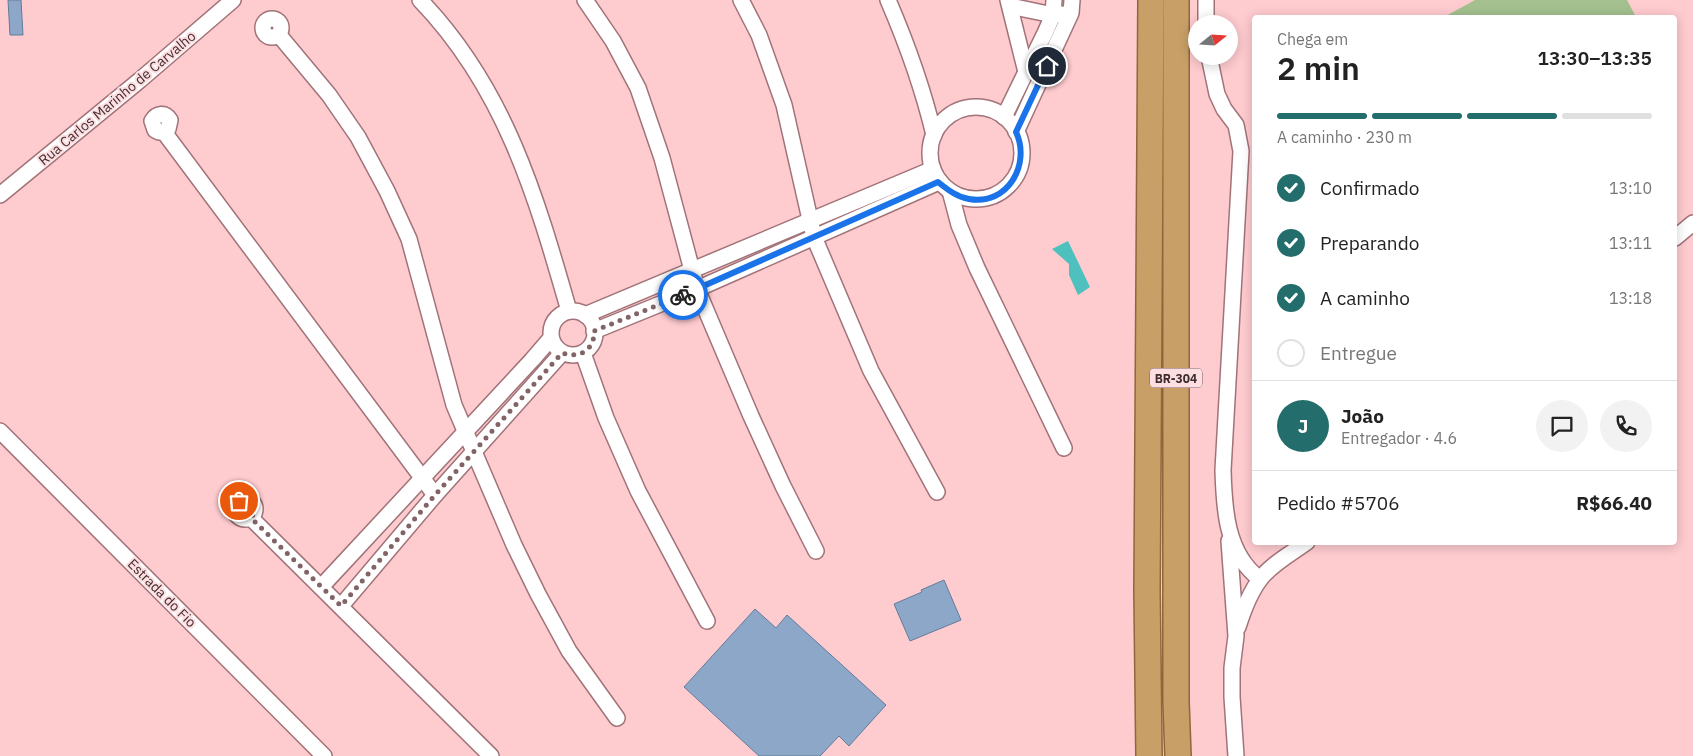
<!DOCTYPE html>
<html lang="pt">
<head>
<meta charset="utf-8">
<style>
	:root { --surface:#fff; --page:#f2f2f2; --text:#222; --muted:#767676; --line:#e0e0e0; --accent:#236e6d }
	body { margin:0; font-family:"IBM Plex Sans",sans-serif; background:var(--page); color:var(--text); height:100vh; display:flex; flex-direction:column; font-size:19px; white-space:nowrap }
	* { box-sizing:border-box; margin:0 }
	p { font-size:16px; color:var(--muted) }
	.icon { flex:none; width:28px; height:28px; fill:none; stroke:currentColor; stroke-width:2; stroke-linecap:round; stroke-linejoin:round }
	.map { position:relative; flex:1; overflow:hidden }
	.panel { position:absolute; left:1252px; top:15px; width:425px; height:530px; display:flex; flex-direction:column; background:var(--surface); border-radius:5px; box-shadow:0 2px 12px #0003 }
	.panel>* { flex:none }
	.needle { width:32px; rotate:72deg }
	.fabs { position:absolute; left:1188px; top:15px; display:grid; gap:10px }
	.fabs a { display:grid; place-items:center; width:50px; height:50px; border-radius:50%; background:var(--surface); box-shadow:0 2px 12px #0003; font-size:25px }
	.pin { position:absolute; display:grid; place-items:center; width:42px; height:42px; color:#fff; margin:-21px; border:2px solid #fff; border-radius:50%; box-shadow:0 1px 5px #0007 }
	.courier { position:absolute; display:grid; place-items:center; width:50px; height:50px; margin:-25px; border:4px solid #1a73e8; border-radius:50%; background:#fff; color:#222; box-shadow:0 1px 6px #0007 }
	.headline em { font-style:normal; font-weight:600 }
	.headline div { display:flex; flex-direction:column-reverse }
	.headline { display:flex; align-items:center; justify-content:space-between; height:85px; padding:0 25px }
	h1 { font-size:32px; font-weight:600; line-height:38px }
	.bar { display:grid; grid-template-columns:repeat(4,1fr); gap:8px 5px; align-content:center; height:60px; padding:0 25px }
	.bar i { height:6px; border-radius:4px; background:var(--line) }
	.bar .active { background:var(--accent) }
	.bar p { grid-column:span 4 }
	.line { display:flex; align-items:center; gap:12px; padding:0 25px; border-top:1px solid var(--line) }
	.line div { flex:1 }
	.round { display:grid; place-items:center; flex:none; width:52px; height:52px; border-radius:26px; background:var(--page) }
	ol { padding:0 25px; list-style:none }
	li { display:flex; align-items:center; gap:15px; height:55px }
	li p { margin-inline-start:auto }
	li .icon { padding:5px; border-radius:50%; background:var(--accent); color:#fff; stroke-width:4 }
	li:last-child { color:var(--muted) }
	li i { width:28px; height:28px; border:2px solid var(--line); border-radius:50% }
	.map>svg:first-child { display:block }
</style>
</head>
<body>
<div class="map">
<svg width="1693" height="756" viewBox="0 0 1693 756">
	<rect width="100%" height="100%" fill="#fecbcf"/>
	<path fill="#a3c08e" d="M1475 0H1627L1636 17H1444Z"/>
	<path fill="#4ec0bd" d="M1068 241 1090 287 1078 295 1069 275V264L1052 249Z"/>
	<g fill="#8ca7c8" stroke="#627c9b">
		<path d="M8 0H21L23 35H10Z"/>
		<path d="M944 580 961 620 910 641 894 604 922 592 921 590Z"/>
		<path d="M755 609 776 628 787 615 886 705 849 746 839 736 820 756H759L684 687Z"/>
	</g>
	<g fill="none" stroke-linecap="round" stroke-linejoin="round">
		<defs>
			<g id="minor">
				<path d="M420 0C505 88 536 196 569 311"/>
				<path d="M585 0 613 41 638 88 662 158 697 289 751 416 783 486 816 551"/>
				<path d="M741 0 759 35 784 105 814 237 871 371 937 492"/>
				<path d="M888 0C907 44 923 89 934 135"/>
				<path d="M1008 0 1026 72"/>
				<path d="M1206 0V24"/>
				<path d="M1010 6 1053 15 1063 14"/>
				<circle cx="272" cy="28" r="9"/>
				<path d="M279 35 329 95 358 137 387 191 409 239 454 405 514 545 538 594 569 651 617 718"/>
				<path d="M1209 56 1217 94 1224 109 1236 125 1241 151 1223 470C1224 508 1226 554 1260 579"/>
				<circle cx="976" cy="153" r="46"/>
				<path d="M1004 117 1045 33 1053 15 1054 0"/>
				<path d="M164 132 168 129 170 120C165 112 157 113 152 121L155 130 159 132H164L435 495"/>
				<path d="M1016 132 1071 13 1072 0"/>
				<path d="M950 191 959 225 977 268 1064 448"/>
				<path d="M0 195 140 80 233 0"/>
				<path d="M1675 238 1693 223"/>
				<circle cx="573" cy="333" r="22"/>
				<path d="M585 315 933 169"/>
				<path d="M594 331 697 289 939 182"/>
				<path d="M583 353 606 418 638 491 707 621"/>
				<path d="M0 431 324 756"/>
				<circle cx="245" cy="509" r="10"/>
				<path d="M251 518 491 756"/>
				<path d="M1229 541 1236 636 1232 668V697L1236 756"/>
				<path d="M321 587 532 360 551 338"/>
				<path d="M341 606 435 495 562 353"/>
				<path d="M1238 627C1243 611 1250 592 1261 578 1273 563 1292 553 1307 542"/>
			</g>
			<g id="trunk">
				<path d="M1176 0V702L1178 756"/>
				<path d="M1149 756 1147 591 1151 0"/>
			</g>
		</defs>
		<use href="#minor" stroke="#a17378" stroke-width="18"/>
		<use href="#trunk" stroke="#8f673a" stroke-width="28"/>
		<use href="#minor" stroke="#fff" stroke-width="15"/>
		<use href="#trunk" stroke="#c89f67" stroke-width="25"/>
	</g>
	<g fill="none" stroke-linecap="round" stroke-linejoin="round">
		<path stroke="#826466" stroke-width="5" stroke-dasharray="0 9" d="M239 501C252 497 259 507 251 518L341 606 435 495 562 353C579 359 595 350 594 331L683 295"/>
		<path stroke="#1a73e8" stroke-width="6" d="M683 295 938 182C948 190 957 197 969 199 1008 206 1031 164 1016 132L1047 66"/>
	</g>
	<g text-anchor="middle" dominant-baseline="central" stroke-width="4" stroke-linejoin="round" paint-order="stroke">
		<rect fill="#fddee1" stroke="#786164" stroke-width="1" x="1150" y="368.5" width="52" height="19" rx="4"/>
		<g font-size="12" font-weight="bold" fill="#3f2c2e">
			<text x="1176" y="378">BR-304</text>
		</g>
		<g font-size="14" fill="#3f2c2e" stroke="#fddee1">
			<text transform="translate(117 98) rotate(-40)">Rua Carlos Marinho de Carvalho</text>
			<text transform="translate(162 593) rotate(45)">Estrada do Fio</text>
		</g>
	</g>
</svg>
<div class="fabs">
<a><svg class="needle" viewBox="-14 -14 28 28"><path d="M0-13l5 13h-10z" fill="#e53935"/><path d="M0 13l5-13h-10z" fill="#767676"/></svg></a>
</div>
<div class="pin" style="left:239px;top:501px;background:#ea580c"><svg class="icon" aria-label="bag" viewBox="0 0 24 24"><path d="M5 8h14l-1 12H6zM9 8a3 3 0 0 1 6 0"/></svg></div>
<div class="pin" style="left:1047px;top:66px;background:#1f2937"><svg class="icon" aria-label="home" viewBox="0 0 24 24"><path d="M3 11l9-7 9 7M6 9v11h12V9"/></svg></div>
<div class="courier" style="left:683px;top:295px"><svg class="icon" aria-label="bike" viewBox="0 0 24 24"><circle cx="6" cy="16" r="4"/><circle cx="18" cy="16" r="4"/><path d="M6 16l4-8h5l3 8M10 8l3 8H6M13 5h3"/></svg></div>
<section class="panel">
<div class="headline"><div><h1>2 min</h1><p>Chega em</p></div><em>13:30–13:35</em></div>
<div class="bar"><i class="active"></i><i class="active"></i><i class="active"></i><i></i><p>A caminho · 230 m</p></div>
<ol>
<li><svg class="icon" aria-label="check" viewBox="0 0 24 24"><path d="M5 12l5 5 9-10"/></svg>Confirmado<p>13:10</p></li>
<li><svg class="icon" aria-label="check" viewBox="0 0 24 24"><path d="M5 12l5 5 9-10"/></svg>Preparando<p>13:11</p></li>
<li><svg class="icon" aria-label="check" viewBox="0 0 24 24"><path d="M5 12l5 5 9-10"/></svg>A caminho<p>13:18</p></li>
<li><i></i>Entregue</li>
</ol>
<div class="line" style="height:90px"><b class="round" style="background:var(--accent);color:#fff">J</b><div><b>João</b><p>Entregador · 4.6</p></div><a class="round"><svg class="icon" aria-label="chat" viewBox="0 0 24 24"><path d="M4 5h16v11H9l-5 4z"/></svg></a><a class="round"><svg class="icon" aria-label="phone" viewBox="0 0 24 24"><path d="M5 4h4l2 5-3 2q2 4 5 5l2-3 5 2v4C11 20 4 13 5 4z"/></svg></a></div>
<div class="line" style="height:65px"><div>Pedido #5706</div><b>R$66.40</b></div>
</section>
</div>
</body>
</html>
